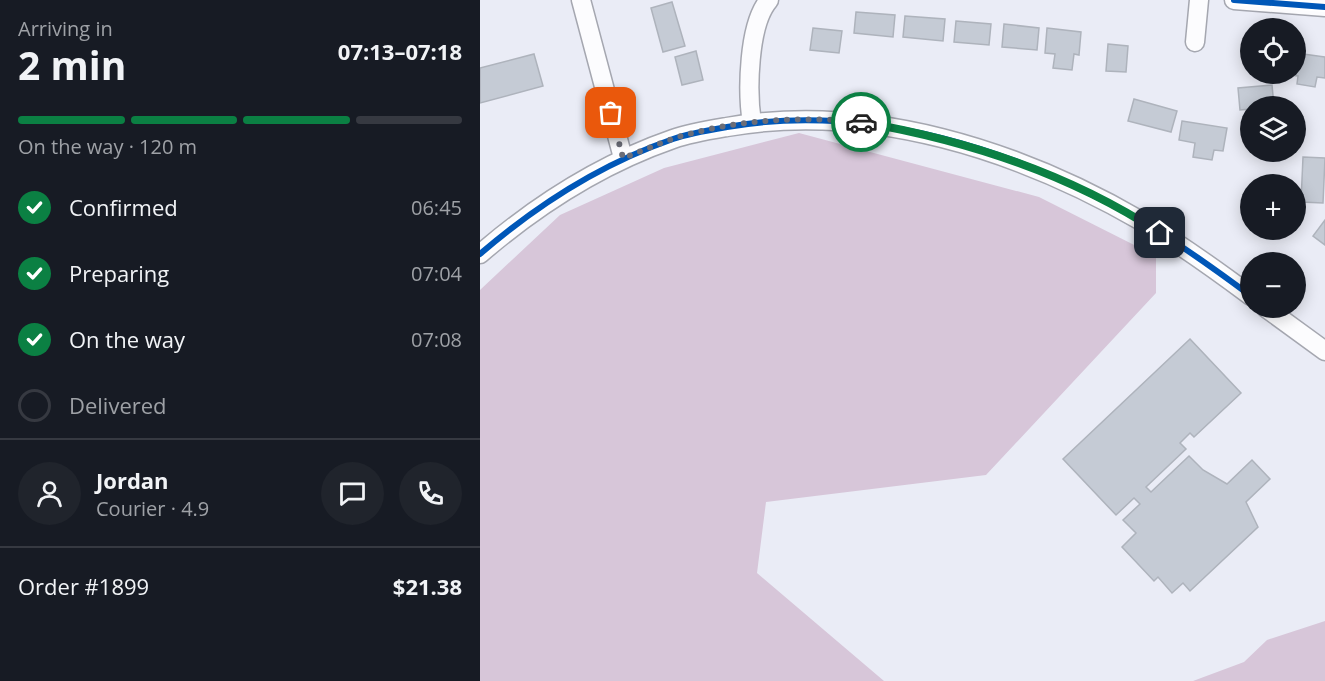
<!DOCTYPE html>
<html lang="en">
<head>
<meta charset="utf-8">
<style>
	:root { --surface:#171b24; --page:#20242c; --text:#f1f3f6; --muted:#9ea1a6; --line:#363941; --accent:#0b8043 }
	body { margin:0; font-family:"Open Sans",sans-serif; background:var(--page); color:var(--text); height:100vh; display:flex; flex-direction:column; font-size:22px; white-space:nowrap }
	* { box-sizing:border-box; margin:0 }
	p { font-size:20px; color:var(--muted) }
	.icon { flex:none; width:33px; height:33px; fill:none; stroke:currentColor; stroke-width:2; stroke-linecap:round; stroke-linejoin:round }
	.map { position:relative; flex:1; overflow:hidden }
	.details { display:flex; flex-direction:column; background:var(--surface); width:480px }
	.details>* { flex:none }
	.fabs { position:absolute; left:760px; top:18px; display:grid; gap:12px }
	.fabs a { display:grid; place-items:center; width:66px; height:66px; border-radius:50%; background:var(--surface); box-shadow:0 3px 15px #0003; font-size:30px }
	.pin { position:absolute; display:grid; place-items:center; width:51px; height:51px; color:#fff; margin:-26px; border-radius:12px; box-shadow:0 3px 9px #0006 }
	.courier { position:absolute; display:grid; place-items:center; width:60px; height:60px; margin:-30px; border:4px solid #0b8043; border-radius:50%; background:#fff; color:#222; box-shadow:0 2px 8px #0007 }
	.summary em { font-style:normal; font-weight:700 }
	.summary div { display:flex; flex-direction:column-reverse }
	.summary { display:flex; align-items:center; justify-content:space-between; height:102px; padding:0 18px }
	h1 { font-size:39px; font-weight:700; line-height:45px }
	.bar { display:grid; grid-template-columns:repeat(4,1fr); gap:9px 6px; align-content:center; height:72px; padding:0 18px }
	.bar i { height:8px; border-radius:4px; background:var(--line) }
	.bar .current { background:var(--accent) }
	.bar p { grid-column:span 4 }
	.line { display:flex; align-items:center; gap:15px; padding:0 18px; border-top:2px solid var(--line) }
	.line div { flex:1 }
	.round { display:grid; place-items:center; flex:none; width:63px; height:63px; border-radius:32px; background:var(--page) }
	ol { padding:0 18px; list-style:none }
	li { display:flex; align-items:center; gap:18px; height:66px }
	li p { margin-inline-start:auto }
	li .icon { padding:6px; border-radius:50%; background:var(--accent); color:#fff; stroke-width:4 }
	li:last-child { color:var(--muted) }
	li i { width:33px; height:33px; border:3px solid var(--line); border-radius:50% }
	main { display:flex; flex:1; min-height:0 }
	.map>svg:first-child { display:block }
</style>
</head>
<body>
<main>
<section class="details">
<div class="summary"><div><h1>2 min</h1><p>Arriving in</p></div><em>07:13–07:18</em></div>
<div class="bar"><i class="current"></i><i class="current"></i><i class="current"></i><i></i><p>On the way · 120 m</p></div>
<ol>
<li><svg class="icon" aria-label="check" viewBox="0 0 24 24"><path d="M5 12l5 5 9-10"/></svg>Confirmed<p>06:45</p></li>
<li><svg class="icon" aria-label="check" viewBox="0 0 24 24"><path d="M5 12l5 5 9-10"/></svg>Preparing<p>07:04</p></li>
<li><svg class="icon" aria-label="check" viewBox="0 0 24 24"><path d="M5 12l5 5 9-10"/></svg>On the way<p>07:08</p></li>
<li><i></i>Delivered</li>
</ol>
<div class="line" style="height:108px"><a class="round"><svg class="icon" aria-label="person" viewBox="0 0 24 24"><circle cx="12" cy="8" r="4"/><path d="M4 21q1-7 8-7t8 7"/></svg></a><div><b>Jordan</b><p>Courier · 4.9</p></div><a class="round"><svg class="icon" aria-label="chat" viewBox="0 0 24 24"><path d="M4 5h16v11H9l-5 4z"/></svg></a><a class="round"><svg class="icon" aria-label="phone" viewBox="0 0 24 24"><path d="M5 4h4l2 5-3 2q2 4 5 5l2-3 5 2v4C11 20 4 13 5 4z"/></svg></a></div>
<div class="line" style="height:78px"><div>Order #1899</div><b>$21.38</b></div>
</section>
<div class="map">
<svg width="845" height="681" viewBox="0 0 845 681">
	<rect width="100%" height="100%" fill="#eaecf6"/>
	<g fill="#d7c6d9">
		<path d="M319 133 559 197 676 256V293L506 475 286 502 277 573 404 681H0V290L80 215 184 168Z"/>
		<path d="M845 621V681H713L764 662 787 640Z"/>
	</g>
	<g fill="#c5cbd5" stroke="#aeb3bc" stroke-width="1.5">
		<path d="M192 2 205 46 183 52 171 8Z"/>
		<path d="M376 12 415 15 413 37 374 33Z"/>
		<path d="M425 16 465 19 463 41 423 37Z"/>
		<path d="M476 21 511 24 509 45 474 42Z"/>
		<path d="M524 24 559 28 557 50 522 47Z"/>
		<path d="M333 28 362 31 359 53 330 50Z"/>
		<path d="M567 28 601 32 599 55 594 54 592 70 573 68 575 54 565 53Z"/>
		<path d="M628 44 648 46 646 72 626 71Z"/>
		<path d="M216 51 223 80 202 85 195 57Z"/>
		<path d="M816 53 845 57V78L837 77 835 87 817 84 818 76 802 74H816Z"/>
		<path d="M54 54 63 86 0 103V68Z"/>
		<path d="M792 85 794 106H771V109L760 110 758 88Z"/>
		<path d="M654 99 697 111 691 132 648 121Z"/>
		<path d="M702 121 747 128 743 151 734 150 732 160 713 157 715 143 699 140Z"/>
		<path d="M823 157 845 158 843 203 821 202Z"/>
		<path d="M845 220V245L833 236Z"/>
		<path d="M710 339 761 393 714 437 710 433 700 443 706 449 666 487 671 492 709 456 723 470 747 484 772 460 790 479 766 502 778 527 710 591 703 583 692 593 678 577 674 581 642 547 656 533 643 520 660 504 654 498 636 515 583 459Z"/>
	</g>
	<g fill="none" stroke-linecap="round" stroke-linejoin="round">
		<defs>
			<g id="minor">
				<path d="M101 0 143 158"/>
				<path d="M754 0 845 7"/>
				<path d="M715 42 719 0"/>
				<path d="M272 123C267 92 268 24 289 0"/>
				<path d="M0 254C58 204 121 164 193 139 210 133 229 130 247 127 390 102 539 150 663 222 700 244 736 270 771 296"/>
				<path d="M786 308 845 351"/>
			</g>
		</defs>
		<use href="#minor" stroke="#a5a7b0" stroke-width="21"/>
		<use href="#minor" stroke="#fcfcfe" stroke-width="18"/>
		<defs>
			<g id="cycleway">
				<path d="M754 0 845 7"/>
				<path d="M0 254C58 204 121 164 193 139 210 133 229 130 247 127 390 102 539 150 663 222 700 244 736 270 771 296"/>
			</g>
		</defs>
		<use href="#cycleway" stroke="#fff" stroke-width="10"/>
		<use href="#cycleway" stroke="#0057b8" stroke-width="6"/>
	</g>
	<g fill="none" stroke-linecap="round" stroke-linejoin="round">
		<path stroke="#6b6d77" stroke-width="6" stroke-dasharray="0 10.8" d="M131 113 143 158C160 152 177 144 195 138 253 120 320 116 381 122"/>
		<path stroke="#0b8043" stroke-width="8" d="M381 122C486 140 590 174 680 233"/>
	</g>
</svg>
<div class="fabs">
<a><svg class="icon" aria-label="locate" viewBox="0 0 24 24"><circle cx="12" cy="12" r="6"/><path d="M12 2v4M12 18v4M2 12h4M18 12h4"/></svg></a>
<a><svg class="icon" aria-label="layers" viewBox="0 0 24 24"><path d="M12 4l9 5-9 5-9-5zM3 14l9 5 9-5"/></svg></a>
<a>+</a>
<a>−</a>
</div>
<div class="pin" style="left:131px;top:113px;background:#ea580c"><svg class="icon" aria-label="bag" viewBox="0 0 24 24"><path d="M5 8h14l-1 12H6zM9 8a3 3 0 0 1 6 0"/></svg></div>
<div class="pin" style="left:680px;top:233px;background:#1f2937"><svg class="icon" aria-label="home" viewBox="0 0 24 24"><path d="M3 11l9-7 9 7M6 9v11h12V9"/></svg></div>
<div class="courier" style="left:381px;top:122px"><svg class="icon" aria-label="car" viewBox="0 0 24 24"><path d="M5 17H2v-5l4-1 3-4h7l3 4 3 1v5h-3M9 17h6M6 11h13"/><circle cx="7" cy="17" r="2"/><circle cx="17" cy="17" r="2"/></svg></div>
</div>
</main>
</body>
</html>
